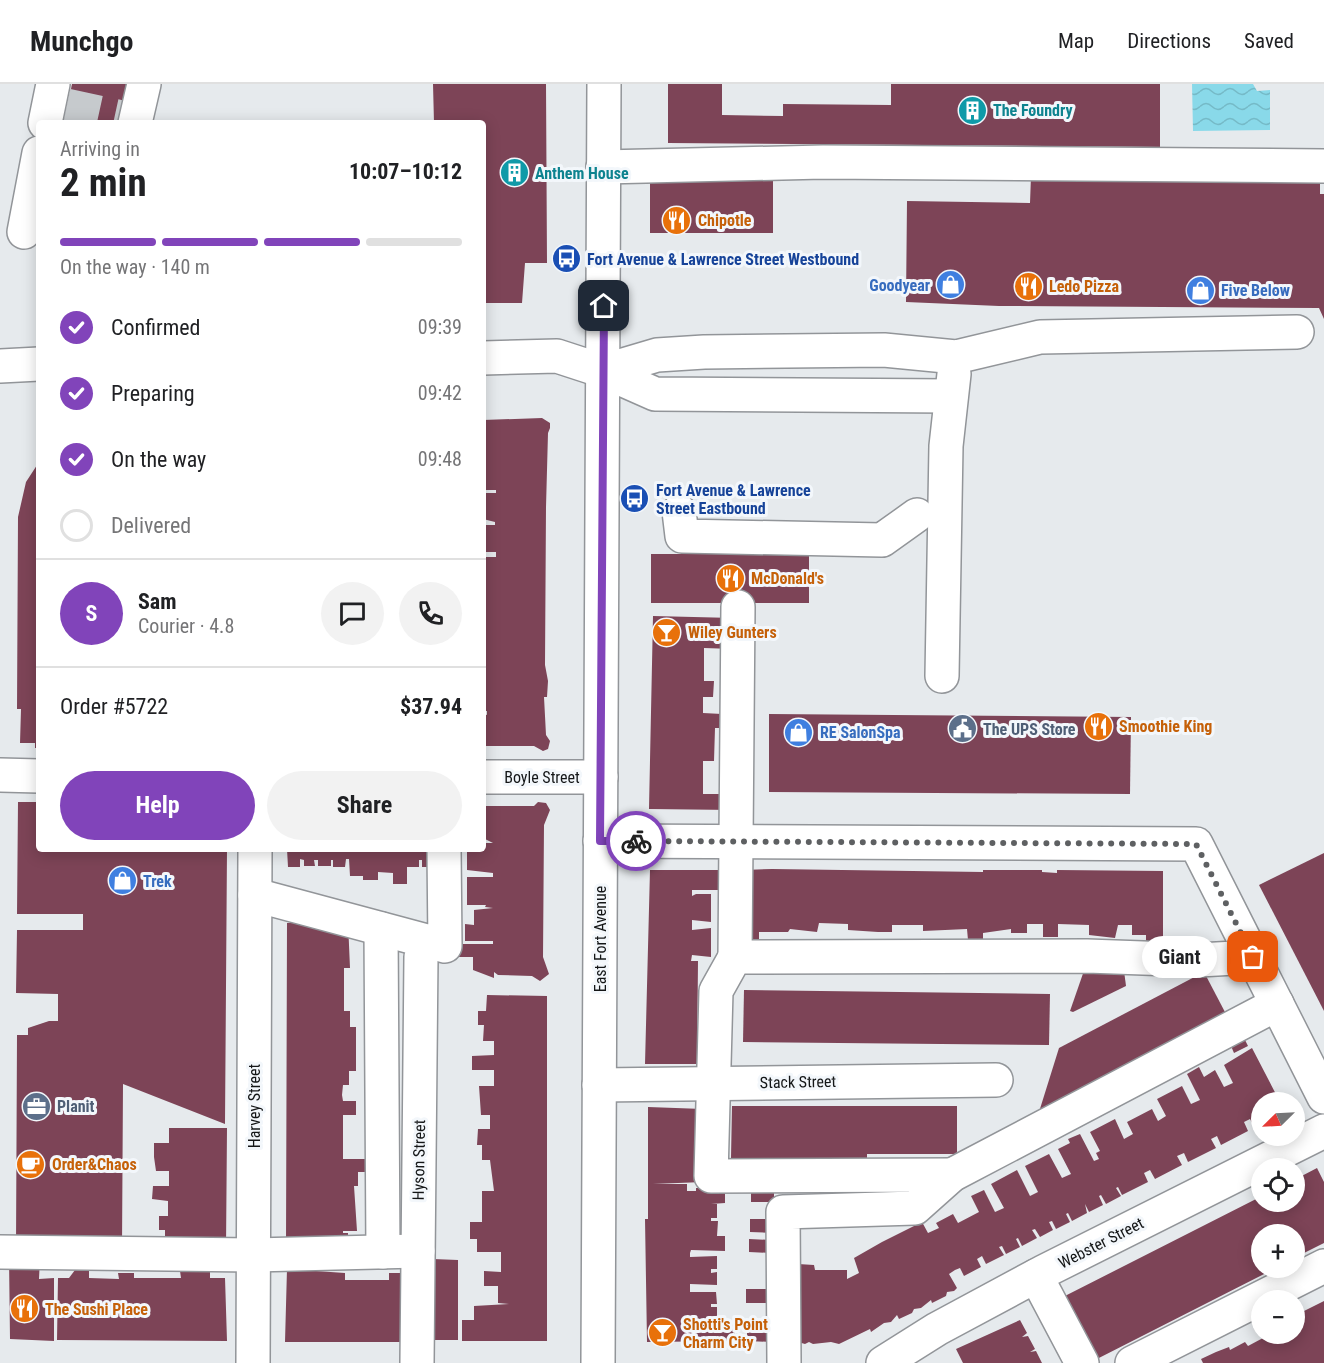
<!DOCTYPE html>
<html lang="en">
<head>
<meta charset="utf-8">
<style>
	:root { --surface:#fff; --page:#f2f2f2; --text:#202124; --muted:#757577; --line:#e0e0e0; --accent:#8144ba }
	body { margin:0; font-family:"Roboto Condensed",sans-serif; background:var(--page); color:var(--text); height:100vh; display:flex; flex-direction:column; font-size:22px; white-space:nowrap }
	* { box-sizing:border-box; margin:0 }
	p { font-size:20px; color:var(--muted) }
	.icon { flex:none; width:33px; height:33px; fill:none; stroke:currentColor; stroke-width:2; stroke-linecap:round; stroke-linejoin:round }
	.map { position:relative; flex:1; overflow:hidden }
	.drawer { position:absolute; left:36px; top:36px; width:450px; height:732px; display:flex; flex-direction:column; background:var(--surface); border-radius:6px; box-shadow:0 3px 15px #0003 }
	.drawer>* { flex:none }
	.needle { width:39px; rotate:246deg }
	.tools { position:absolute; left:1251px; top:1008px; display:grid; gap:12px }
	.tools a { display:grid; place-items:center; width:54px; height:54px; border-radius:50%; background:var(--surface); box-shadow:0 3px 15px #0003; font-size:30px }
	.pin { position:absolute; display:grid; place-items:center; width:51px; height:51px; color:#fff; margin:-26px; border-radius:12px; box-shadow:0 3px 9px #0006 }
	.courier { position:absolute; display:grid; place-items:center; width:60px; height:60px; margin:-30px; border:4px solid #8144ba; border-radius:50%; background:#fff; color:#222; box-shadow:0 2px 8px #0007 }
	.bubble { position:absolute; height:42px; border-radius:21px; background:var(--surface); box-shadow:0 3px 15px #0003; font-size:20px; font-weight:700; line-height:42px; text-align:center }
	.head em { font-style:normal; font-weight:700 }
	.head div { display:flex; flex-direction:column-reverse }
	.head { display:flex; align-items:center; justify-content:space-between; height:102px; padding:0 24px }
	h1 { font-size:39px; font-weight:700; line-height:45px }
	.bar { display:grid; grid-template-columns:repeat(4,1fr); gap:9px 6px; align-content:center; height:72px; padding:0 24px }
	.bar i { height:8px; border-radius:4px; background:var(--line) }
	.bar .current { background:var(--accent) }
	.bar p { grid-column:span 4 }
	.line { display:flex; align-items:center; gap:15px; padding:0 24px; border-top:2px solid var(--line) }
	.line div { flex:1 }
	.round { display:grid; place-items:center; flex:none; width:63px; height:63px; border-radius:32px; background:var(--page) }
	ol { padding:0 24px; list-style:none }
	li { display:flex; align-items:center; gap:18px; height:66px }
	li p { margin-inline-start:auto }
	li .icon { padding:6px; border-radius:50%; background:var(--accent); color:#fff; stroke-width:4 }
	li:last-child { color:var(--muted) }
	li i { width:33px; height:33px; border:3px solid var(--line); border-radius:50% }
	.action { display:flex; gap:12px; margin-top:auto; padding:12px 24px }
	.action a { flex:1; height:69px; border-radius:36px; background:var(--accent); color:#fff; font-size:24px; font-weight:700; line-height:69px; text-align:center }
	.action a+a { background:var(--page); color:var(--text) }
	header { display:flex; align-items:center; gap:36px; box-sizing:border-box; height:84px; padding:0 30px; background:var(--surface); border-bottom:2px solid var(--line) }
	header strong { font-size:28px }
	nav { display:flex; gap:33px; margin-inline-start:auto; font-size:21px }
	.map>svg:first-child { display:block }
</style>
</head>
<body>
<header>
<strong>Munchgo</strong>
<nav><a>Map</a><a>Directions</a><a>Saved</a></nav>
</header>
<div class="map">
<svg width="1324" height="1279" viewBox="0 0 1324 1279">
	<defs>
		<pattern id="water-waves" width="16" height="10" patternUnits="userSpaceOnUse" patternTransform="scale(1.5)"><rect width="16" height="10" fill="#89d9e9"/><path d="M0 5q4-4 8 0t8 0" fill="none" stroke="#75bac7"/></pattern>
	</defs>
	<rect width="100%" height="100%" fill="#e6eaed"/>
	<path fill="url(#water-waves)" d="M1192 0H1253L1257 7 1270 6V46L1193 47Z"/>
	<g fill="#7d4457">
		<path d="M72 0H129L121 39H64Z"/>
		<path d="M433 0H546L547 179H525L522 219H483V39H434Z"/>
		<path d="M668 0H722V31L783 32V20L891 21V0H1160V63L668 59Z"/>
		<path d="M650 90 773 91V149H650Z"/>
		<path d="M1031 92 1320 96V110H1324V235L1319 224 999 222 906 218 907 117 1030 119Z"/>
		<path d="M542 334 550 339V344L548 349 546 423 545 581 548 597 547 613H544L546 651 550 657 548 665 543 667 534 662H483V630L487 631V627H483V598L486 596 483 594V568H486V565L483 562V473H496V468H483V441H495V438L483 435V409H496V406H483V336Z"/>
		<path d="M39 378V664H35V659H20L21 625H17L18 433 26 398Z"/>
		<path d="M689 459H809V519H651V470H689Z"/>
		<path d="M653 532 734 534 733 565 704 564V597H714L713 613H703V629L722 630V644H715L714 677H703V710H733V726L649 725Z"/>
		<path d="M769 630 1131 633 1130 710 769 708Z"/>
		<path d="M18 718H39V765H227L225 1040 123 1000 122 1163 16 1162 17 951H28V944L49 937H58V910L16 909 17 846H83V830H17Z"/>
		<path d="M538 718 546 719 550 726 544 741 543 873 549 890 540 897 532 892 498 891 494 888V894L473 886V873H449V860H493V857H465V840L474 841V826L493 824 485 823 486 821H467V793H493V789L467 786V765H483V759H493L483 754V722H534Z"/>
		<path d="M287 765H437V783H422V776H419V783H407V800H393V789L378 788V796H363V792H350L349 775H346L345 783H333V776H331V782H318V776H314L315 782H304V776L300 775V783H288Z"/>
		<path d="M1324 769V927L1259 801Z"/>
		<path d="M772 785 983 788V786H1042V788L1057 789V786L1163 787V866H1146V851H1132V841H1118L1115 854 1089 851V841L1058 840V853H1043V840H1027V849H1011V845L983 849V856H968L967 845 923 847V841H892V848H878L848 846V840L819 839 817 848 790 845 788 848H759V864L745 852 743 786Z"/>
		<path d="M650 786H732V806H692V812L696 810H711V838L692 836V846L711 844V873L692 871 691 877H698L697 980H645Z"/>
		<path d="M348 838 350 884H344V927H350V943H356V987H349V1001H343L342 1011 343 1017H356V1031H343V1075H374V1088H358V1102H354L357 1147H343V1149H348V1162H286L287 839Z"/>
		<path d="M1087 878 1123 879 1126 902 1073 928 1070 927Z"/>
		<path d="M1204 888 1226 930 1039 1028 1059 964Z"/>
		<path d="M744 906 1050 910 1049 961 743 958Z"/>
		<path d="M487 911 547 912V1257H462V1236H474V1222L509 1220 498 1219V1202H484V1187L501 1188V1168H477V1155H470V1138H482V1107H494L490 1076H482V1061H477L478 1045H490V1031H481L479 1002H494V986H472V972L494 971V957H483L484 941H478V927H486Z"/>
		<path d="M1241 948 1248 962 1234 969 1228 955Z"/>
		<path d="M1252 964 1280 1018H1262V1040L1255 1044 1250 1035 1244 1038 1248 1047 1221 1061 1217 1052 1211 1055 1216 1064 1188 1078 1184 1069 1177 1072 1182 1081 1155 1095 1150 1086 1144 1089 1148 1098 1122 1111 1118 1103 1116 1104 1121 1112 1106 1120 1101 1111 1099 1112 1103 1121 1089 1128 1085 1120 1087 1129 1072 1137 1068 1129 1066 1130 1070 1138 1056 1145 1052 1137 1049 1138 1053 1146 1040 1153 1035 1145 1032 1146 1037 1154 1022 1162 1018 1154 1016 1155 1020 1163 1006 1170 1002 1162 999 1163 1004 1171 986 1180 982 1172 977 1175 981 1183 964 1192 960 1184 955 1186 949 1190 957 1204 954 1207 947 1208 946 1212 932 1219 931 1216 921 1224 914 1225 912 1229 899 1235 897 1231 891 1238 884 1239 871 1248 870 1245 839 1260 831 1258 813 1260 809 1258 805 1260 798 1258V1180L814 1181 815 1186H847V1195L859 1189 854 1174 882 1158 922 1138 928 1149 939 1144 936 1139 953 1130 958 1139 979 1128 971 1112 984 1106 995 1128 1004 1124 991 1100 1017 1086 1030 1112 1038 1108 1025 1082 1049 1070 1062 1094 1071 1090 1058 1065 1070 1059 1068 1055 1080 1050 1094 1077 1099 1075 1096 1069 1100 1067 1090 1048 1115 1035 1124 1055 1133 1050 1127 1038 1152 1025 1158 1037 1166 1032 1157 1015 1182 1002 1191 1020 1200 1016 1187 990 1199 983 1204 993 1215 986 1224 1003 1233 999 1224 981Z"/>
		<path d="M732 1022H957V1070H867V1075L731 1074Z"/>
		<path d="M648 1023 703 1025V1098L653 1100H687V1107H696V1104H725V1119L711 1120H717V1134H711V1137H718L717 1152H725V1167L691 1166 690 1169V1173L717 1172V1185H711V1189L717 1188V1201L690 1200V1208H716L717 1220H711V1223H717V1240H735V1257L647 1258 645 1135H648Z"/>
		<path d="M169 1044H227L226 1164 165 1163V1146H159V1132H168V1117L152 1115 153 1102H169V1087H156L154 1073V1059H169Z"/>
		<path d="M1317 1084 1324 1098V1159L1294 1174V1150H1262V1184H1276L1091 1278 1059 1215 1262 1112V1118H1294V1096Z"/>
		<rect x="751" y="1105" width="23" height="13"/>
		<path d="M750 1135H773V1149L750 1148Z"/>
		<path d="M749 1155 773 1156V1169L749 1168Z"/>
		<path d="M9 1173 40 1174 39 1195 54 1194V1257L10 1255Z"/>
		<path d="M433 1175 458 1176V1256H433Z"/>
		<path d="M287 1185 345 1189V1196H389V1189H404L406 1258H285Z"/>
		<path d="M75 1186 89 1187V1194L119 1195 118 1189H134V1194H181L180 1187H210V1194H225L227 1257 57 1256 58 1194H69Z"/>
		<rect x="746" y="1205" width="26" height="14"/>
		<path d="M1324 1217V1279H1203L1201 1275 1216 1268 1229 1263 1230 1266 1245 1258 1248 1262 1263 1254 1258 1245 1262 1243V1250H1294V1232Z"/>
		<path d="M1020 1236 1027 1249 1022 1253 1028 1252 1035 1265 1030 1268 1036 1267 1042 1279H963L956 1265Z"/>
		<path d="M747 1240 772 1241V1258L747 1257Z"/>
	</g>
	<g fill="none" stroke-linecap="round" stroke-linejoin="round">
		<path stroke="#c6cacd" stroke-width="33" stroke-dasharray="33 16" stroke-linecap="butt" d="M67 21 122 33"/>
		<defs>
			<g id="minor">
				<path d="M45 39 53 0"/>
				<path d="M135 39 144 0"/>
				<path d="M603 83 823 78 1324 82"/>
				<path d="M24 148 39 69"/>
				<path d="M483 274 557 272 603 287 655 310 951 312"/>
				<path d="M0 282 39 280"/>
				<path d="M603 287 657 271 704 268 884 266 956 273 1040 253 1297 248"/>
				<path d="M679 427 682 452 882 456 917 431"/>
				<path d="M942 592 946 362 954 290"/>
				<path d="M0 691 39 692"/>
				<path d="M483 693H601"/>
				<path d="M600 757 1196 760 1324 1013"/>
				<path d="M255 811 445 862 444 765"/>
				<path d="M381 845 383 1168"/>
				<path d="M735 873 738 523"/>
				<path d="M599 1001 996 996"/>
				<path d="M952 1091 711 1092 716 907 735 873 1087 872 1199 876 1253 873"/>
				<path d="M0 1168 253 1171 418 1167"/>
				<path d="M1036 1192 1082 1279"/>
				<path d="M253 1279 255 765"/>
				<path d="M417 1279 421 873"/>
				<path d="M598 1279 604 0"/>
				<path d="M784 1279 783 1128 915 1124 952 1091 1277 920"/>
				<path d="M883 1279 937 1245 1043 1188 1324 1047"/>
				<path d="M1132 1279 1324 1182"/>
			</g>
		</defs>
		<use href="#minor" stroke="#929599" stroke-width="36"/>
		<use href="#minor" stroke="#fff" stroke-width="33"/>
	</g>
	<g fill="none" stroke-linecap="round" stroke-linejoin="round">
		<path stroke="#5e6062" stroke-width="6" stroke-dasharray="0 10.8" d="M636 757 1196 760 1253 873"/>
		<path stroke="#8144ba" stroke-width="8" d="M604 222 600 757H636"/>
	</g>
	<defs>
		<symbol id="building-disc" viewBox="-11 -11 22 22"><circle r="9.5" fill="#0f9aa8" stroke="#f3f7fb"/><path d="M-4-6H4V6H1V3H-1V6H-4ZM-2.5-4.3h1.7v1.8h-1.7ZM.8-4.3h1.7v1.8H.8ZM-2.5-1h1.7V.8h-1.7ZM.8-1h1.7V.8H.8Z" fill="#fff"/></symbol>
		<symbol id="restaurant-disc" viewBox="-11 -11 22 22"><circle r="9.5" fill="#e8710a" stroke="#f3f7fb"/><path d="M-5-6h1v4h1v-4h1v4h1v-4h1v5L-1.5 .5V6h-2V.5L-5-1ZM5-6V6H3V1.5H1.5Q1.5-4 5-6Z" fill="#fff"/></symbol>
		<symbol id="bus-disc" viewBox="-11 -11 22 22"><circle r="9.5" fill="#1a4fb4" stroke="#f3f7fb"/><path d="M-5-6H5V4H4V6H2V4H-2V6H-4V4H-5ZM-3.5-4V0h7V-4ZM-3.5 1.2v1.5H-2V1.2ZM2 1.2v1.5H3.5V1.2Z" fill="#fff"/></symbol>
		<symbol id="shop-disc" viewBox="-11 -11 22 22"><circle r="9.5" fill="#3f7fe0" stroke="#f3f7fb"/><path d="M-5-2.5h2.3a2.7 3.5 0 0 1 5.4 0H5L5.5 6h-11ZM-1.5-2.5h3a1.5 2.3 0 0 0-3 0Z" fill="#fff"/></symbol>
		<symbol id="bar-disc" viewBox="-11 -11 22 22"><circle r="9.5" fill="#e8710a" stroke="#f3f7fb"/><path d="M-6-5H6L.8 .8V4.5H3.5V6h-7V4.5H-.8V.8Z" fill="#fff"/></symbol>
		<symbol id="civic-disc" viewBox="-11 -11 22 22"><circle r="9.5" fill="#5c6f8a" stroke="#f3f7fb"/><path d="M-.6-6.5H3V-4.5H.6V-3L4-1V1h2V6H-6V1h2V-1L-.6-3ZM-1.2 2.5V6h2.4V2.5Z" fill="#fff"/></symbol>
		<symbol id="office-disc" viewBox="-11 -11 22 22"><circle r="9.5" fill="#5c6f8a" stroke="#f3f7fb"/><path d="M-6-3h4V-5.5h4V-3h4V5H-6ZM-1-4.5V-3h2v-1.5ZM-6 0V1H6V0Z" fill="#fff"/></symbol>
		<symbol id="cafe-disc" viewBox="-11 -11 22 22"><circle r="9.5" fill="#e8710a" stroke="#f3f7fb"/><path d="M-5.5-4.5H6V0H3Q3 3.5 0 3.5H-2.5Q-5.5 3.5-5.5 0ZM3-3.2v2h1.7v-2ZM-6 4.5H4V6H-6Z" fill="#fff"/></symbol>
	</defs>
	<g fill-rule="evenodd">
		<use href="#building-disc" x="956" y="10" width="33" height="33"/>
		<use href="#building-disc" x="498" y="72" width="33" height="33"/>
		<use href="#restaurant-disc" x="660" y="120" width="33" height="33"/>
		<use href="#bus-disc" x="550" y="158" width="33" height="33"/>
		<use href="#shop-disc" x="934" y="184" width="33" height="33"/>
		<use href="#restaurant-disc" x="1012" y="186" width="33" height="33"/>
		<use href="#shop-disc" x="1184" y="190" width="33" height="33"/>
		<use href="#bus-disc" x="618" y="398" width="33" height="33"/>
		<use href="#restaurant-disc" x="714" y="478" width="33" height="33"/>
		<use href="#bar-disc" x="650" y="532" width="33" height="33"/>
		<use href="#restaurant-disc" x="1082" y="626" width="33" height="33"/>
		<use href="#civic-disc" x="946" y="628" width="33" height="33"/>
		<use href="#shop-disc" x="782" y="632" width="33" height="33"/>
		<use href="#shop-disc" x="106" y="780" width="33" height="33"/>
		<use href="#office-disc" x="20" y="1006" width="33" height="33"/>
		<use href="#cafe-disc" x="14" y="1064" width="33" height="33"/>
		<use href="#restaurant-disc" x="8" y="1208" width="33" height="33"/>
		<use href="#bar-disc" x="646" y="1232" width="33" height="33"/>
	</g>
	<g text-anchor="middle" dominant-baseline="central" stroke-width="6" stroke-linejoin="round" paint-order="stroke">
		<g font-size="16" font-weight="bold" fill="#0d838f" stroke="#f3f7fb" text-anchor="start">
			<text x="993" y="26">The Foundry</text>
			<text x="535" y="89">Anthem House</text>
		</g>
		<g font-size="16" font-weight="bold" fill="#c56008" stroke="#f3f7fb" text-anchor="start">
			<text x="698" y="136">Chipotle</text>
			<text x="1049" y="202">Ledo Pizza</text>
			<text x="751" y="494">McDonald's</text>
			<text x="688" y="548">Wiley Gunters</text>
			<text x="1119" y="642">Smoothie King</text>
			<text x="52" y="1080">Order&amp;Chaos</text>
			<text x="45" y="1225">The Sushi Place</text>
			<text x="683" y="1240">Shotti's Point<tspan x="683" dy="18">Charm City</tspan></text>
		</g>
		<g font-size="16" font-weight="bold" fill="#164399" stroke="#f3f7fb" text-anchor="start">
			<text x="587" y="175">Fort Avenue &amp; Lawrence Street Westbound</text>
			<text x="656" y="406">Fort Avenue &amp; Lawrence<tspan x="656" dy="18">Street Eastbound</tspan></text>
		</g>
		<g font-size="16" font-weight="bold" fill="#366cbe" stroke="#f3f7fb" text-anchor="start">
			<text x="930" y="201" text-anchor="end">Goodyear</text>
			<text x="1221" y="206">Five Below</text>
			<text x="820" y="648">RE SalonSpa</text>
			<text x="143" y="797">Trek</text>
		</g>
		<g font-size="16" font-weight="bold" fill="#4e5e75" stroke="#f3f7fb" text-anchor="start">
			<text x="983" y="645">The UPS Store</text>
			<text x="57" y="1022">Planit</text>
		</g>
		<g font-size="16" fill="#141617" stroke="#f3f7fb">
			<text x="542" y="693">Boyle Street</text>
			<text transform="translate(600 855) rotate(-90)">East Fort Avenue</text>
			<text transform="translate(798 998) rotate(-1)">Stack Street</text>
			<text transform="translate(254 1022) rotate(-90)">Harvey Street</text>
			<text transform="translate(419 1076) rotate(-89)">Hyson Street</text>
			<text transform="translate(1101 1159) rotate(-27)">Webster Street</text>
		</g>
	</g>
</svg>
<div class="tools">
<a><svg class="needle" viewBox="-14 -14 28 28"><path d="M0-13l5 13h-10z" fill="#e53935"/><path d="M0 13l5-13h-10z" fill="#757577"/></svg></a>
<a><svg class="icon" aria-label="locate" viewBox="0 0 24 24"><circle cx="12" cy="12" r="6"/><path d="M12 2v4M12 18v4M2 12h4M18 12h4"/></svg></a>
<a>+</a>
<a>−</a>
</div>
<div class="pin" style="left:1253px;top:873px;background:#ea580c"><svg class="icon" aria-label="bag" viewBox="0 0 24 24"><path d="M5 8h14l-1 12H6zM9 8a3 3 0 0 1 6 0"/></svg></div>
<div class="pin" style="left:604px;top:222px;background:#1f2937"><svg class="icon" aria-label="home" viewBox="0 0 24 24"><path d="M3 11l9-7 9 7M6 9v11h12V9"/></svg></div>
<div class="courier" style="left:636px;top:757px"><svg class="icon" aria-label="bike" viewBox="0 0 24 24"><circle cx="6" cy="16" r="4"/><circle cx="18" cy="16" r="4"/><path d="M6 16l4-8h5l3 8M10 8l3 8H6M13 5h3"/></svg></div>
<div class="bubble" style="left:1142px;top:852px;width:75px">Giant</div>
<section class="drawer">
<div class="head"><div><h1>2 min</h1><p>Arriving in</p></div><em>10:07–10:12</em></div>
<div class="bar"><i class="current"></i><i class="current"></i><i class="current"></i><i></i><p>On the way · 140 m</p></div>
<ol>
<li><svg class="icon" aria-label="check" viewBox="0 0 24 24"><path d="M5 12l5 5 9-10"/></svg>Confirmed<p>09:39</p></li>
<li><svg class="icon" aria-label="check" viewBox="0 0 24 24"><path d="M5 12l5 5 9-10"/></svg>Preparing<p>09:42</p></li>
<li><svg class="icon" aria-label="check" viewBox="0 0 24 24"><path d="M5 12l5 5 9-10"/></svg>On the way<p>09:48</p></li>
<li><i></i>Delivered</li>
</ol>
<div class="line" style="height:108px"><b class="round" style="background:var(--accent);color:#fff">S</b><div><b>Sam</b><p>Courier · 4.8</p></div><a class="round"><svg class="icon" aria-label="chat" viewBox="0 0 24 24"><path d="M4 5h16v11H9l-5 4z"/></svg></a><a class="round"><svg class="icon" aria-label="phone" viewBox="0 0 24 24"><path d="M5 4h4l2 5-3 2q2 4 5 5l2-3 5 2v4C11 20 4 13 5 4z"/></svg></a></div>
<div class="line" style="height:78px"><div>Order #5722</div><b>$37.94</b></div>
<div class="action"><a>Help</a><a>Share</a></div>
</section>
</div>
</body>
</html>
